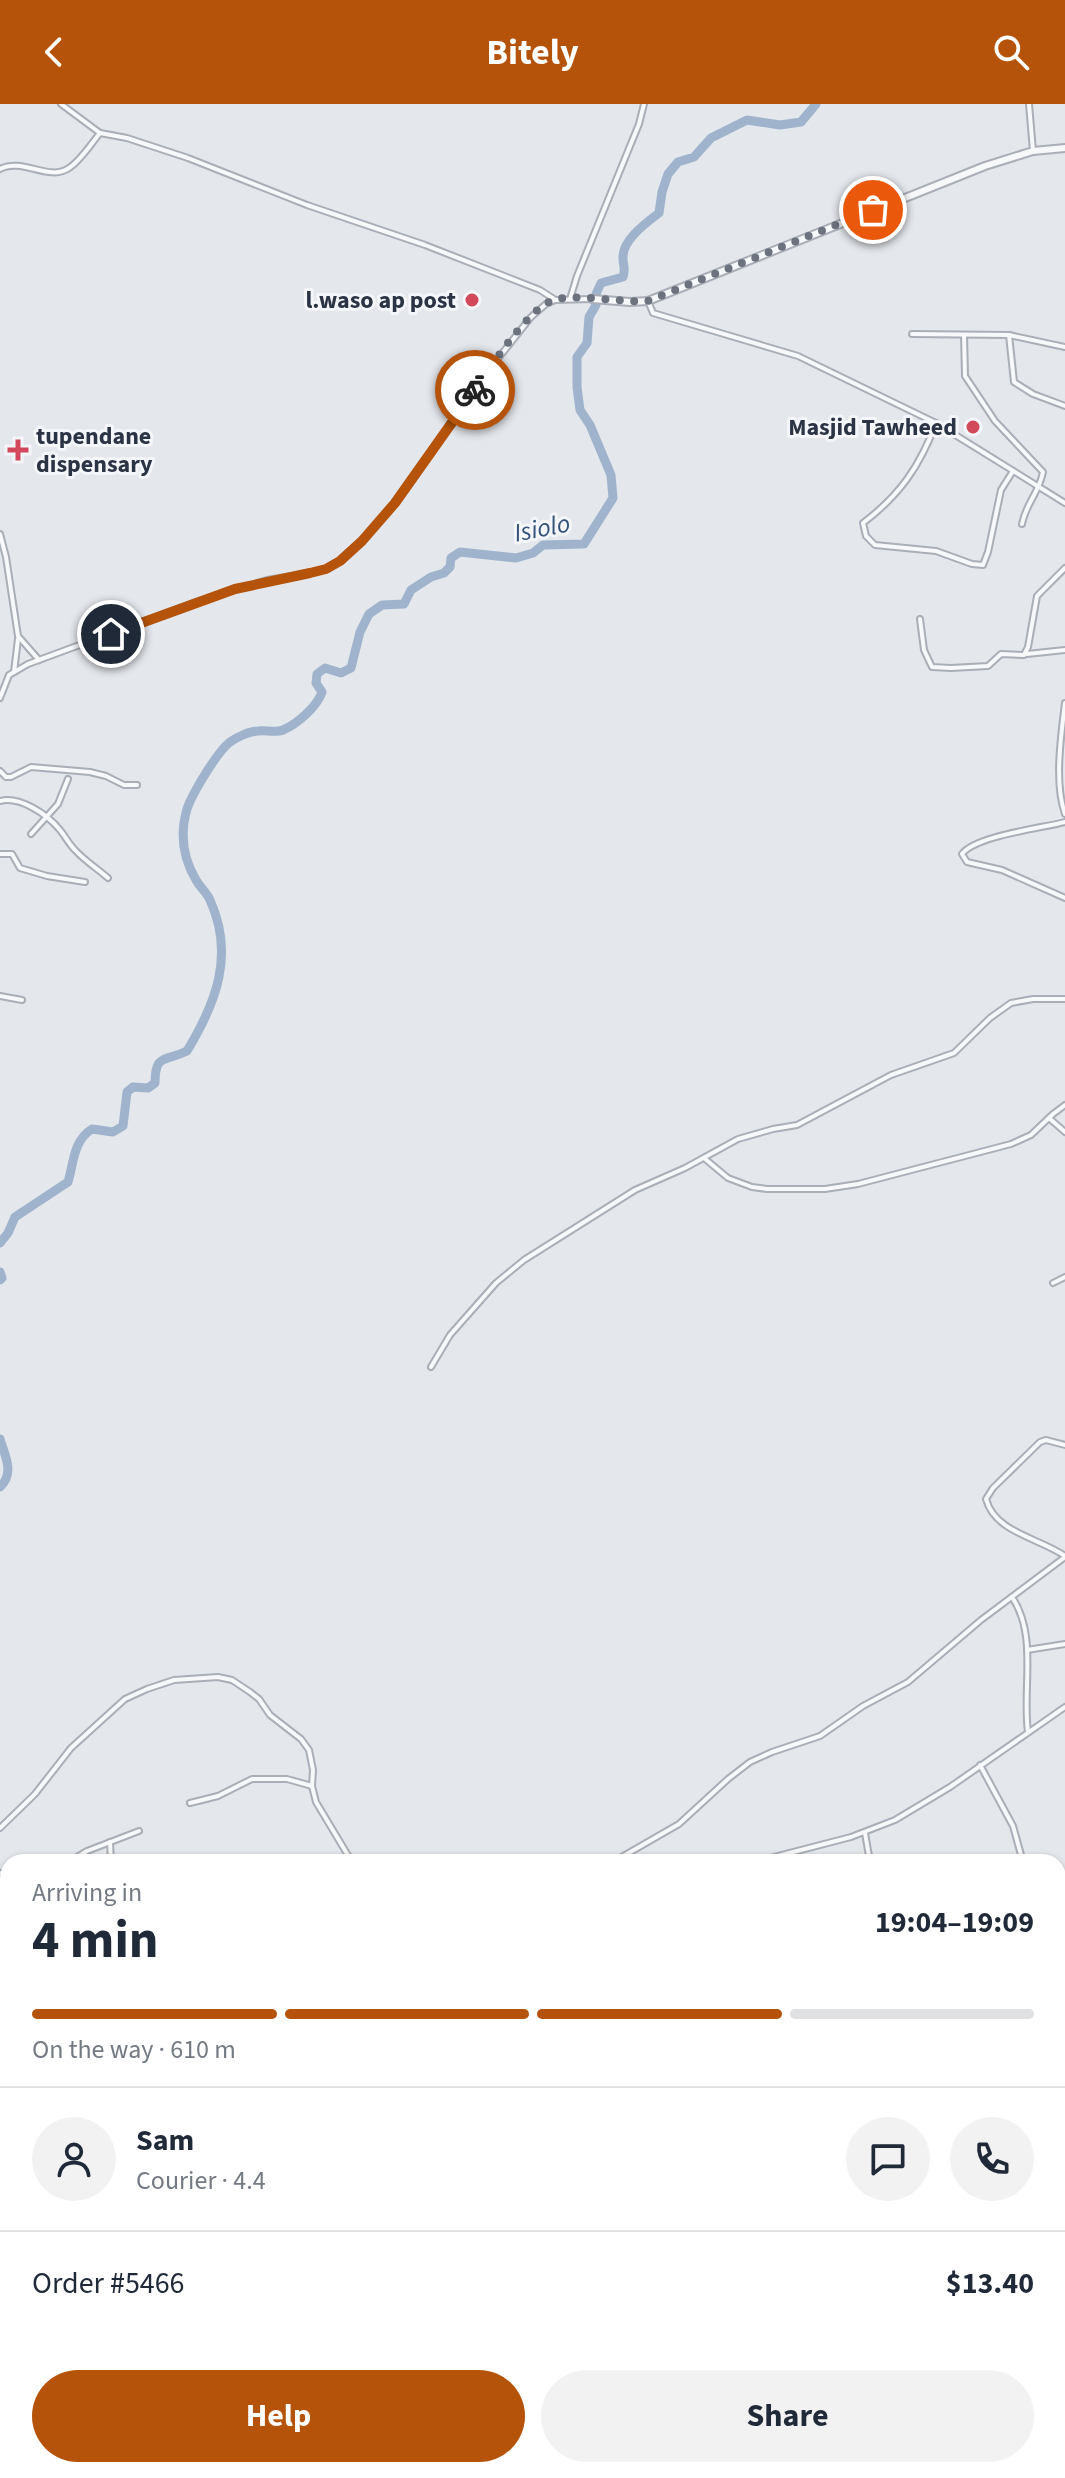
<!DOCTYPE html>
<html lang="en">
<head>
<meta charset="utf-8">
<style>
	:root { --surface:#fff; --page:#f2f2f3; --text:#1f2937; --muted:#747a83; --line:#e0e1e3; --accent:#b45309 }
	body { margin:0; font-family:"Source Sans 3",sans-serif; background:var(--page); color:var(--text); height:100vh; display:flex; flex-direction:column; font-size:30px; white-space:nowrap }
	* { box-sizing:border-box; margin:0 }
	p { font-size:26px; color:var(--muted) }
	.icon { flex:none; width:44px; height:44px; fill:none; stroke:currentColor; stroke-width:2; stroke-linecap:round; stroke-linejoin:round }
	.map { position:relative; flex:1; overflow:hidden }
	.drawer { position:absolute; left:0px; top:1750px; width:1066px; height:624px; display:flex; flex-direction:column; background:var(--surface); border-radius:24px 24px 0 0; box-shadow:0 2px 6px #0004 }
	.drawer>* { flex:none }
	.pin { position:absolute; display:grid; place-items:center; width:68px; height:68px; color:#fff; margin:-34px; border:4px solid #fff; border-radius:50%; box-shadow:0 2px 8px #0007 }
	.courier { position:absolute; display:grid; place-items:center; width:80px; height:80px; margin:-40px; border:6px solid #b45309; border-radius:50%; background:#fff; color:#222; box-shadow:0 2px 10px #0007 }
	.headline em { font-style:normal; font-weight:700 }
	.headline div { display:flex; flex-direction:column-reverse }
	.headline { display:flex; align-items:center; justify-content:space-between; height:136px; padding:0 32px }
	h1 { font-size:52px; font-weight:700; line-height:60px }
	.bar { display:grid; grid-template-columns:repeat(4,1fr); gap:12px 8px; align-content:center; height:96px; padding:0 32px }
	.bar i { height:10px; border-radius:6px; background:var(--line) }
	.bar .active { background:var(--accent) }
	.bar p { grid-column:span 4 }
	.line { display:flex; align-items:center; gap:20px; padding:0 32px; border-top:2px solid var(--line) }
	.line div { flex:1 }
	.round { display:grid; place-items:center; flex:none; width:84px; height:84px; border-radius:42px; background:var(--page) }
	.button { display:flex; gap:16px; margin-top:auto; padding:16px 32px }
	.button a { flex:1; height:92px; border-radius:48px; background:var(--accent); color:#fff; font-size:32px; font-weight:700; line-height:92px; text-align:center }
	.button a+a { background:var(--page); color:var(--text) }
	header { display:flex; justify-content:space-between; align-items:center; height:104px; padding:0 32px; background:var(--accent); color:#fff; font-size:36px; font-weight:700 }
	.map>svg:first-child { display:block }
</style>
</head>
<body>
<header><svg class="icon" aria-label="back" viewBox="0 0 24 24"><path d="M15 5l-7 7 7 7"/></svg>Bitely<svg class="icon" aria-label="search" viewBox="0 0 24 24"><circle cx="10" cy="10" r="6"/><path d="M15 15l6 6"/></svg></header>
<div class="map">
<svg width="1065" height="2374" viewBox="0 0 1065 2374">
	<rect width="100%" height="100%" fill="#e4e7ec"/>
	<rect fill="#d2d6de" x="1058" y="1779" width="7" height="300"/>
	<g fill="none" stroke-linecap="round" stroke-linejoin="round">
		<g stroke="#9fb4cc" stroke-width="9">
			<path d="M0 1139 8 1129 15 1113 68 1078C74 1058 73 1037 92 1025L113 1028 123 1022 127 988 133 983 148 984 155 979C155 949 165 958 187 947 216 899 235 851 210 796 207 789 200 783 196 776 183 754 180 729 187 705 192 690 217 648 230 638 237 633 250 627 258 627 266 626 276 629 283 626 297 620 317 603 322 588L316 579 317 570 325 564 341 569 351 564 360 528 369 510 382 501 404 500 411 486 431 473 444 469 450 463 451 454 460 448 516 454 533 449 543 441 584 440 613 394 611 371 590 321 580 306 577 283V253L587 239 589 213 596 201V190L601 179 623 173C626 164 623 163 623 154 622 136 646 119 659 109L662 88 668 70 678 58 694 53 711 34 747 16 780 21 801 18 816 0"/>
			<path d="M0 1168 2 1174 0 1176"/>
			<path d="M0 1335C5 1352 15 1369 0 1383"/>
		</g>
		<defs>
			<g id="minor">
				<path d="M61 0 100 29 127 34 188 54 307 101 425 141 540 186 554 195"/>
				<path d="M1029 0 1033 47"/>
				<path d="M0 65C22 53 49 78 69 64 81 56 91 40 100 29"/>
				<path d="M570 195 577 172 639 20 644 0"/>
				<path d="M648 197 653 209 798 252 936 319 1065 399"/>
				<path d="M912 230 1009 231 1065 243"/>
				<path d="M964 231 965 272 995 317 1043 368C1039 389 1026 399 1022 420"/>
				<path d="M1009 231 1014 278 1033 290 1065 302"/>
				<path d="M936 319C920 362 900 391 863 419L866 432 875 441 936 447 972 460 983 461 988 448 1001 386 1013 367"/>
				<path d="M0 430 6 453 18 532 39 556"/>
				<path d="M920 515 924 546 932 563 951 564 988 562 1001 550 1024 551 1028 543 1037 492 1065 464"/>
				<path d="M1027 550 1065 546"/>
				<path d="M14 568 18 535"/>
				<path d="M0 594 9 571 28 560 196 498 267 476 310 469 326 465 340 457 362 437 406 385 485 271 531 213 546 200 555 196 591 195"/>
				<path d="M1065 599C1061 632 1054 679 1065 710"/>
				<path d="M0 667 6 673H11L31 663 90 668 106 672 124 681H137"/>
				<path d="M0 697C20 692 47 710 60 726 65 732 69 740 75 746 85 757 98 765 108 774"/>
				<path d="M1065 718C1042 724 975 732 962 750L967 758 1002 766 1065 794"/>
				<path d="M31 730 58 700 68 675"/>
				<path d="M0 750H12L20 764 47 772 85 778"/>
				<path d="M0 892 22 896"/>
				<path d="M1049 1014 1065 1028"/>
				<path d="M704 1054 728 1074 752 1083 767 1085H825L858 1080 1011 1040 1031 1031 1053 1010 1065 1001"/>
				<path d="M1053 1179 1065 1173"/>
				<path d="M431 1263 450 1231 496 1179 524 1156 635 1086 685 1064 738 1035 773 1025 797 1021 891 971 954 949 990 914 1011 899 1033 895H1065"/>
				<path d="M1065 1341 1046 1336 1040 1338 993 1384 986 1395C995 1429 1040 1434 1065 1452"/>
				<path d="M1012 1493C1038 1532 1022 1584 1028 1628"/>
				<path d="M1027 1546 1065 1540"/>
				<path d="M980 1661 1013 1722 1023 1758"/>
				<path d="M190 1699 218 1692 252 1675H287L312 1682"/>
				<path d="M0 1724 35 1690 71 1644 125 1595 147 1585 174 1576 218 1573 232 1576 250 1588 259 1595 270 1611 301 1635 309 1646 313 1666 312 1682 316 1698 352 1758"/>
				<path d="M865 1729 870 1758"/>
				<path d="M110 1738 111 1758"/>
				<path d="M69 1758 87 1747 139 1727"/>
				<path d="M613 1758 679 1720 728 1675 750 1658 772 1648 820 1632 863 1602 908 1578 981 1516 1065 1453"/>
				<path d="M755 1758 851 1733 895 1716 950 1683 1065 1603"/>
				<path d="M0 1769 8 1770"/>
				<path d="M1058 1776H1065"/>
				<path d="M0 1886 8 1890"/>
				<path d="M0 1999 8 2004"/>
				<path d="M0 2044 8 2040"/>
				<path d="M1058 2084 1065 2083"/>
				<path d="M1058 2146 1065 2147"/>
				<path d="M0 2159H8"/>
				<path d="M1058 2207 1065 2210"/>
				<path d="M0 2268 8 2260"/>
				<path d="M1058 2301 1060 2289"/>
				<path d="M174 2366 176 2374"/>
				<path d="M426 2366 437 2374"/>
				<path d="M911 2366 912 2374"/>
				<path d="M3 2374 8 2357"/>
				<path d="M295 2374 297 2366"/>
				<path d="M360 2374 364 2366"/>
				<path d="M496 2374 500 2366"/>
				<path d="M846 2374 847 2366"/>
				<path d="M980 2374 981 2366"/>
				<path d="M1048 2374 1049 2366"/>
			</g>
			<path id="tertiary" d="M592 195 630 198 648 197 985 62 1033 47 1065 44"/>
		</defs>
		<use href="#minor" stroke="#a9aeb7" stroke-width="8"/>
		<use href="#tertiary" stroke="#a9aeb7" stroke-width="10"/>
		<use href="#minor" stroke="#f7f8fa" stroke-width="4"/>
		<use href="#tertiary" stroke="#f7f8fa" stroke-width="6"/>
	</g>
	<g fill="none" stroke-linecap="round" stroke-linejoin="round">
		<path stroke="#6c737f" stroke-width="8" stroke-dasharray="0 14.4" d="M475 286C490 264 529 203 554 196 577 189 620 199 648 197L873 106"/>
		<path stroke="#b45309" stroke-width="10" d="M111 530 235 485 310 469 326 465 340 457 362 437 395 399 475 286"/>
	</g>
	<g fill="#d1495b" stroke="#f4f6f9" stroke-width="3">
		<circle cx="472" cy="196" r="8"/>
		<circle cx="973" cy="323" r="8"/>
		<path d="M14 334h8v8h8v8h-8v8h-8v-8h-8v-8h8z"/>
	</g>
	<g text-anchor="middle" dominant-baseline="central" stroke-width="6" stroke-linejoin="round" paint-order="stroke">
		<g font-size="24" font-weight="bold" fill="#2b3445" stroke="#f4f6f9" text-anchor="end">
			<text x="456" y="196">l.waso ap post</text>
			<text x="957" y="323">Masjid Tawheed</text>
			<text x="36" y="332" text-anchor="start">tupendane<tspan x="36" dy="28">dispensary</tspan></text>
		</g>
		<g font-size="26" font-style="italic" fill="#34527a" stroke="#f4f6f9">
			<text transform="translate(542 424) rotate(-11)">Isiolo</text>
		</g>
	</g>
</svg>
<div class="pin" style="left:873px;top:106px;background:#ea580c"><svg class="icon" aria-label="bag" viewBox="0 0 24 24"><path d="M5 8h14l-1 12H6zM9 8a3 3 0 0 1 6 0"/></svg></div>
<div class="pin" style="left:111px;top:530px;background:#1f2937"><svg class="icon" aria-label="home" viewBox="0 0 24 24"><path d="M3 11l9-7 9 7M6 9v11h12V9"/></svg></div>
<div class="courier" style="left:475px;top:286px"><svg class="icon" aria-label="bike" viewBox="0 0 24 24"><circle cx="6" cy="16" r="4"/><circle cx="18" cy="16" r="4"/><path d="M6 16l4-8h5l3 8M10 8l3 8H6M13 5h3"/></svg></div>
<section class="drawer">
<div class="headline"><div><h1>4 min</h1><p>Arriving in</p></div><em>19:04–19:09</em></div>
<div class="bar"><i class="active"></i><i class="active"></i><i class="active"></i><i></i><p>On the way · 610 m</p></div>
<div class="line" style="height:144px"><a class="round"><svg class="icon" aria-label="person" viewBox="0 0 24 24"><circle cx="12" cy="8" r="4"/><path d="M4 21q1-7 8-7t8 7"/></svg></a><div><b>Sam</b><p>Courier · 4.4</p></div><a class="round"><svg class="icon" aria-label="chat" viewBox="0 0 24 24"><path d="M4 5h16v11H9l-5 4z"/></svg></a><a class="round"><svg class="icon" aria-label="phone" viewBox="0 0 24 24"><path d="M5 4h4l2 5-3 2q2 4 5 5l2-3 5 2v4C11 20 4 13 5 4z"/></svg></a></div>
<div class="line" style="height:104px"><div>Order #5466</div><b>$13.40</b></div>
<div class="button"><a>Help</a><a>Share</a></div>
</section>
</div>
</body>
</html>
